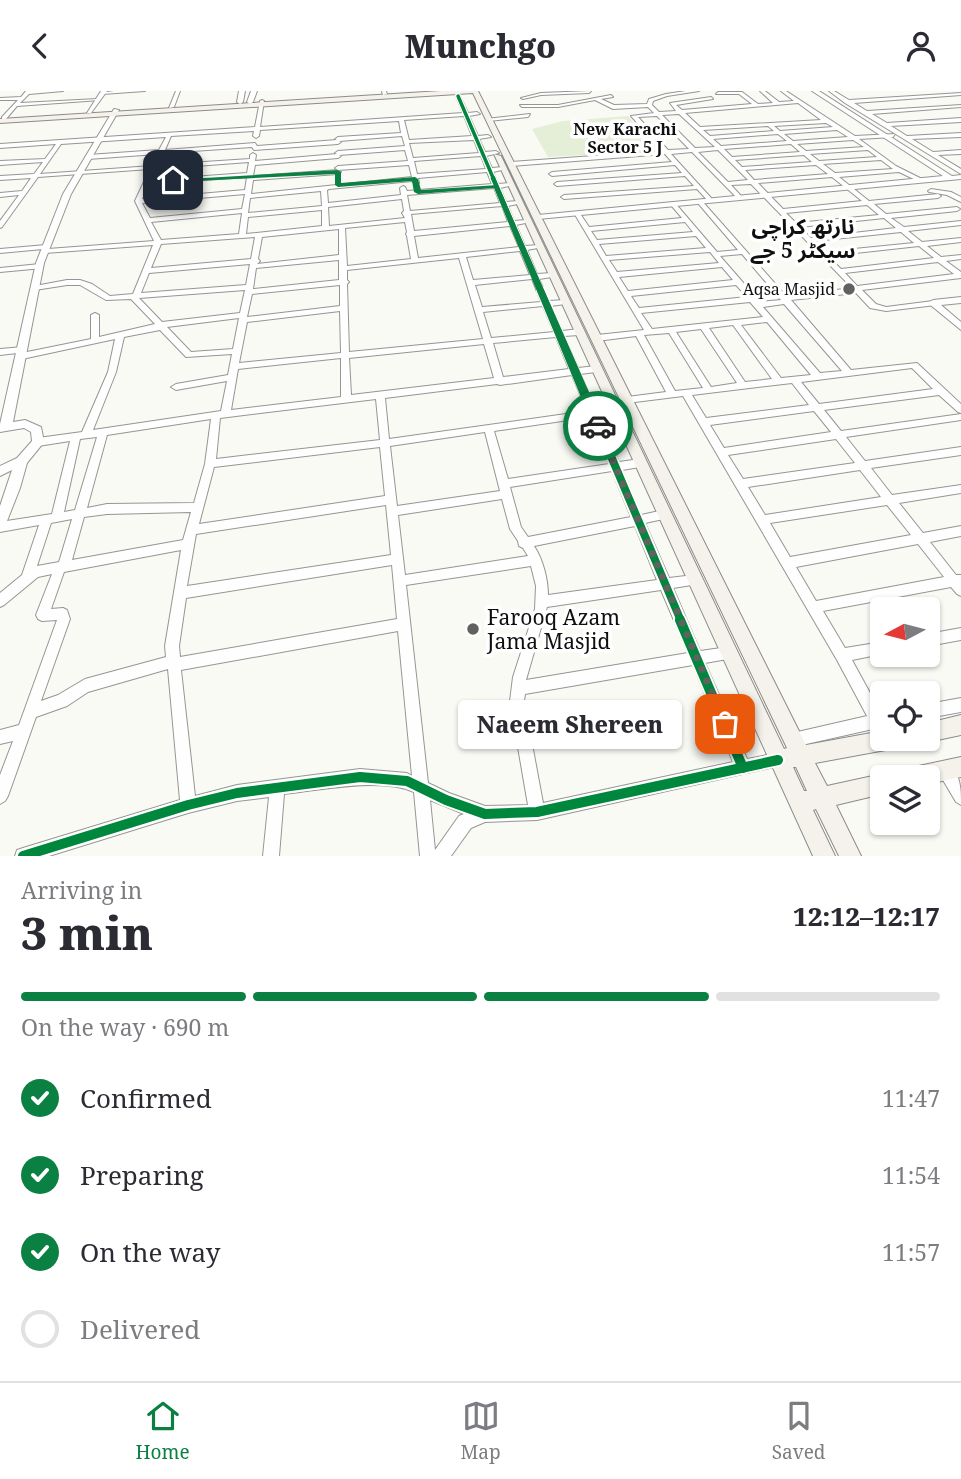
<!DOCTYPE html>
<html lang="en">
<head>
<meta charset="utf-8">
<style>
	:root { --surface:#fff; --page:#f2f2f3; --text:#2b2b33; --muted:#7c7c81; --line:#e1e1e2; --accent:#0b8043 }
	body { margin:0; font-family:"Noto Serif","Noto Sans Arabic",serif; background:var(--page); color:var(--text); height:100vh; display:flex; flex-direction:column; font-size:26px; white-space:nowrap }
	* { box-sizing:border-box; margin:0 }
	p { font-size:23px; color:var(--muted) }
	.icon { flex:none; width:38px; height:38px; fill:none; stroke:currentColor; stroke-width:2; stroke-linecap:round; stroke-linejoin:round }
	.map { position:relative; height:765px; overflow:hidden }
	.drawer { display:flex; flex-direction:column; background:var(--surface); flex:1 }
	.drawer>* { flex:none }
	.needle { width:46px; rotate:263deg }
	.fabs { position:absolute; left:870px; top:506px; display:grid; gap:14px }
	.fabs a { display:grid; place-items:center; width:70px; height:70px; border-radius:7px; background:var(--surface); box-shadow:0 2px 5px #0004; font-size:35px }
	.pin { position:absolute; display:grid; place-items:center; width:60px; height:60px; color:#fff; margin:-30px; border-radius:14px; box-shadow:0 4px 10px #0006 }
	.courier { position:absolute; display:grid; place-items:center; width:70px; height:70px; margin:-35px; border:5px solid #0b8043; border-radius:50%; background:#fff; color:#222; box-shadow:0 2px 9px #0007 }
	.bubble { position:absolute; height:49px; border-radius:7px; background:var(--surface); box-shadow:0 2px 5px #0004; font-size:23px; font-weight:800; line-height:49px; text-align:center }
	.overview em { font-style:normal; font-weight:800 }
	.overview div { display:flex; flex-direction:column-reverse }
	.overview { display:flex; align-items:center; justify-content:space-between; height:119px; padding:0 21px }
	h1 { font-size:46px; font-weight:800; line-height:52px }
	.bar { display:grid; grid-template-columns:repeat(4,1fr); gap:10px 7px; align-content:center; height:84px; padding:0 21px }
	.bar i { height:9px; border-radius:5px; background:var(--line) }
	.bar .active { background:var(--accent) }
	.bar p { grid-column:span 4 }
	ol { padding:0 21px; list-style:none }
	li { display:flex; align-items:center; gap:21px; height:77px }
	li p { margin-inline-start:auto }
	li .icon { padding:7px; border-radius:50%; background:var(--accent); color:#fff; stroke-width:4 }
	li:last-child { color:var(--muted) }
	li i { width:38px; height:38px; border:4px solid var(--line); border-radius:50% }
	header { display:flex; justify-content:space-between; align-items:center; height:91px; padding:0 21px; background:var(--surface); font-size:32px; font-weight:800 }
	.tab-bar { display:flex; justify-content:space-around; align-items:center; height:98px; border-top:2px solid var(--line); background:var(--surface); font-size:19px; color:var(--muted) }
	.tab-bar a { display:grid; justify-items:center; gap:4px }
	.tab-bar .active { color:var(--accent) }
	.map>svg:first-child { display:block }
</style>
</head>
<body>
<header><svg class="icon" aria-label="back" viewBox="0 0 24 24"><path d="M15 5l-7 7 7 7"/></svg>Munchgo<svg class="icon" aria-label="person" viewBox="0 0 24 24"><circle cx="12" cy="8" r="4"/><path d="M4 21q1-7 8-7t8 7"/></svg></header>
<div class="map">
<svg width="961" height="765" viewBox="0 0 961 765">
	<rect width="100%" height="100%" fill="#fafaf5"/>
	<path fill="#e5eed7" d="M628 25 655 60 548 66 532 38 563 30Z"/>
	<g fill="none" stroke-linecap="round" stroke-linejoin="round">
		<defs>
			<g id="minor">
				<path d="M26 0H63L29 3 20 12 98 8 100 9 17 15 6 28H2V26L18 9H0V7L21 6Z"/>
				<path d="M114 0H145L102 3 100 2Z"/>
				<path d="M176 0H180L174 16 169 17Z"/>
				<path d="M382 0H386L387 3 383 4Z"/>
				<path d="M591 0 589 2 541 4 523 8 521 7 541 2Z"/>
				<path d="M686 0H699L667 5 653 10 652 14 659 21 676 20 670 12 711 6 713 8 676 14 682 19 752 13 739 3H716L718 1H742L758 13 773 12 760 0H765L779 11 794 10 781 0H786L855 45 895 43 893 46 859 48 896 75 924 89V91H920L899 81 839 86 869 110 938 103 941 105 938 107 874 113 886 123 957 116 960 118 957 120 891 127 904 136 961 130V134L908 140 922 151 961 147V151L927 155 941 166 961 164V168L946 170 961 181V187L862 199 876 213 886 216 933 210H936V214L886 220 870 217 856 202 791 209 851 279 917 272 961 313V322L958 321 939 304 824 319 841 340 961 323V329L846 346 865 370 961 356V364L871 377 892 404 961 394V402L899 412 923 442 961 435V445L930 451 956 484H961V505L957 503 951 496 823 520 845 557 882 551V563L852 569 881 622H882V636L793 656 788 654 786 649 788 644 793 642 867 625 837 569 683 305 627 312 622 309 627 306 666 301 636 245 597 250 593 247 597 244 644 239 574 122 579 121 589 136 682 127 670 113 673 111 675 112 717 161 738 159 697 111 702 110 786 205 852 197 751 93 731 94 743 107 738 108 692 61 671 63 713 109V111H709L697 98 564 108 561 106 564 104 694 95 685 85 557 95 554 93 557 91 682 82 675 74 552 85 549 83 552 81 672 71 665 63 511 75 508 73 511 71 662 60 631 25 654 22 648 16 613 18 595 9 558 16H522L520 14H558L611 4 613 6 601 8 614 14 647 13 649 8 666 3ZM798 12 821 29 700 36 685 22ZM679 23 715 56 695 57 662 24ZM657 25 689 58 668 59 638 26ZM826 32 833 36 780 40 774 35ZM768 35 774 40 710 45 703 39ZM837 39 848 46 793 50 784 43ZM778 43 787 50 721 55 713 48ZM853 49 864 56 806 60 797 53ZM791 53 800 61 732 66 724 58ZM718 59 748 89 728 91 698 61ZM868 59 877 66 819 70 810 63ZM804 64 812 71 742 76 735 69ZM881 69 893 78 835 82 823 73ZM816 74 828 83 754 89 745 79ZM832 86 862 110 783 118 758 92ZM867 114 879 124 796 132 786 122ZM884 127 896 137 811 147 800 136ZM685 131 693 141 597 149 591 140ZM901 141 914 152 824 161 815 150ZM696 145 706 157 606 165 599 153ZM919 155 934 167 841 178 828 165ZM710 161 719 172 617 181 609 169ZM742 163 781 209 760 211 720 165ZM938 171 954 183 857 195 845 182ZM722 176 733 189 628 200 619 186ZM736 194 747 206 639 217 631 205ZM750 211 763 226 652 238 641 222ZM784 213 842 280 820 282 763 216ZM767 231 811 284 781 287 741 234ZM733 234 772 288 745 291 709 237ZM701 238 737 292 711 296 676 241ZM669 242 703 297 675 300 644 244ZM912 277 933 298 819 313 801 291ZM792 292 809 314 706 327 692 304ZM814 320 831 341 724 357 710 334ZM836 348 855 372 743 388 728 364ZM860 379 881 406 765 424 748 396ZM887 414 911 444 790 466 770 432ZM918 453 944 486 816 510 796 476Z"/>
				<path d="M829 0H834L849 9 961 2V4L854 12 867 20 961 14V16L872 23 887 32 961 27V31L891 35 907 45 961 42V46L912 48 933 61 961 59V63L938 64 961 78V83L845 12Z"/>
				<path d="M458 4 460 5 468 22 477 21 480 23 469 25 478 45 488 44 491 46 479 48 485 61 496 60 499 62 486 65 492 77 503 76 506 78 493 81 498 93 510 92 513 94 500 97 506 111 519 110 522 112 508 115 514 130 527 129 530 131 516 134 525 155 539 154 543 156 527 159 537 183 552 182 556 184 552 186 539 188 549 210 565 209 569 211 565 213 551 215 562 240 579 238 583 241 579 244 564 245 578 277 596 275 600 278 596 281 580 283 596 318 615 316 620 319 615 322 598 325 619 371 640 368 645 372 640 376 622 379 641 424 664 419 668 421 670 424 668 427 645 432 669 487 694 484 698 485 700 489 698 493 673 497 700 560 728 556 733 557 735 562 733 567 705 572 747 668 778 662 783 664 785 669 783 674 537 729 485 731 471 737 451 765H420L414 701C382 686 319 699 284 703L279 765H263L269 706 237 710 188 722 49 765H15L17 759 23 757 180 709 168 578 88 601 67 615 36 626 8 705 5 710 0 713V684L13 650 0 653V639L19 634 57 529 42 530 38 528 36 524 52 483 38 486 4 514 0 516V502L22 484 39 434 0 441V431L52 423 70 350 38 355 33 351 38 347 82 341 108 281 115 248 22 268 18 265 22 262 91 248V224L95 222 99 224V246L155 233 131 208 106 209 80 194H67L35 199 31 197 35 195 67 189H80L92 193 110 205 133 203 153 154 45 162 41 160 43 158 0 162V158L46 154 50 156 48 158 154 150 135 110 150 78 38 86 2 136 0 137V130L19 104 0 106V102L22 100 31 87 0 89V85L34 83 43 71 0 74V70L45 68 56 53 0 57V53L255 36 260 10 262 9 264 10 260 36 463 22 456 5ZM464 25 472 45 409 49 404 29ZM399 30 401 42 338 46 335 48 337 49 257 55 255 52 165 59 171 45 254 40 253 45 256 47 259 45 260 39ZM402 45 405 55 338 60 335 62 337 63 255 70 256 64 253 62 250 64V68L158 74 163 62 252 56 254 59 338 53 341 51 339 50ZM166 46 159 59 88 64 85 66 88 68 157 63 152 75 40 83 61 53ZM474 49 479 62 413 67 409 52ZM405 59 408 70 338 75 335 77 338 79 409 74 412 86 251 103 253 89 338 83 341 81 338 79 253 85 255 74 338 67 341 65 339 64ZM481 65 486 78 417 83 414 70ZM249 71 247 82 151 89 156 78ZM487 81 492 93 407 100 405 96 403 95 400 97 401 104 328 112 327 99 329 98 412 90 416 94 419 92 418 87ZM247 86 245 99 142 108 149 93ZM494 97 500 112 410 120 407 104ZM321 100 322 115 248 122 250 107ZM245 103 242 118 150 127 142 112ZM402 108 404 120 402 122 405 127 329 135 328 116ZM502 115 508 131 414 140 411 123ZM322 119V135L246 143 248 126ZM242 122 239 143 161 149 151 131ZM405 131 407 141 406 143 407 145 411 168 347 175 345 137ZM510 135 519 156 418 167 414 145ZM339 138V164L257 173 260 170 258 168 262 146ZM255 146 251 168 151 177 161 153ZM520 160 530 184 473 189 466 166ZM459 167 483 248 349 261 347 193 349 191 347 189V179ZM339 169V189L253 198 256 177ZM250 173 246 194 141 202 149 182ZM532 188 541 211 482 216 475 194ZM340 194V215L247 226 252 203ZM245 199 240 222 162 231 139 207ZM543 215 554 241 491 247 483 221ZM340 220 341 262 239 272 247 231ZM239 227 233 258 191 261 167 236ZM160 239 186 266 232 263 228 284 176 293 171 296 176 299 227 290 221 320 93 339 116 281 124 246ZM556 246 569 278 503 286 493 252ZM484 253 494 287 351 304 349 267ZM341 267V306L231 319 238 278ZM572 284 587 320 389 348 385 307 497 293 500 294ZM376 308 380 349 216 368 220 327ZM589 326 609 373 508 388 494 340ZM211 328 205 373 194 412 107 413 87 417 107 344ZM485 341 500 400 397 415 390 355ZM97 346 75 419 64 421 80 348ZM380 356 385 405 199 433 214 376ZM612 380 631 426 528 446 521 436 510 396ZM502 408 510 438 518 450 519 455 523 457 528 465 405 484 398 424ZM386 414 391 464 187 495 196 443ZM191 421 183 449 72 469 84 426 107 423ZM72 428 59 471 37 475 51 432ZM635 435 657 489 548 504C548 489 543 468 534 455ZM181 459 165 555 166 566 85 588 58 604 41 610 70 528 67 519 63 517 51 518 64 481ZM392 474 397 528 180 566 179 555 186 507ZM531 475 536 495 535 518 513 586 510 610 528 714 485 715 449 702 428 692 406 494ZM661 499 688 562 526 589 547 516ZM398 540 412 685 407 682 360 678 237 694 195 705 181 579ZM693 574 733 671 543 712 524 610 525 603ZM430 709 464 723 459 725 435 759Z"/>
				<path d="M530 23 528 26 489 30 486 28Z"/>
				<path d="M931 98 951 101 961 106V111L947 104 929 101 928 100Z"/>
				<path d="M40 173H43V177L0 181V177Z"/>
				<path d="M23 256 26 257V261L0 264V258Z"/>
				<path d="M961 537V549L928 555V543Z"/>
				<path d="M961 607V621L928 627V613Z"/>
				<path d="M944 672C961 679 961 698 961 714L956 711 937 679 939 674Z"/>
			</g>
			<g id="tertiary">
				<path d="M101 0H107L91 22H87Z"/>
				<path d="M239 0H245L243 11 240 13 237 11Z"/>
				<path d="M251 0H257L253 11 250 13 247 11Z"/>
				<path d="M812 0H819L952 85 961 84V88L538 128 534 126 538 124 943 85Z"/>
				<path d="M114 18 119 19 71 103 44 172 13 331 25 329 41 336 44 351 27 372 20 397 7 430 5 434 0 435V415L12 379 0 385V375L17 367 32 350 31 341 24 337 0 341V333L36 172 63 103Z"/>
				<path d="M961 206V212L941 214 961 231V239L928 212 933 209Z"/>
			</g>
			<g id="secondary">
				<path d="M441 0H478L806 654 882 640V648H900L898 655 891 658 815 672 827 695 882 683 889 686H882V703L836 714 861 765H839L816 718 813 719 835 765H813L494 63 501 65 784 658 787 657 473 2 0 32V28ZM793 676H796L807 700H804Z"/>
				<path d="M961 624V644L928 651 921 648H928V632Z"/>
				<path d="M961 666V686L928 693V686H904L907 679 914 676Z"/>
			</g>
		</defs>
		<use href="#minor" stroke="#959593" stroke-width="2"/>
		<use href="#tertiary" stroke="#959593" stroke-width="2"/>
		<use href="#secondary" stroke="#8b8b89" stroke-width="2"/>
		<use href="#minor" fill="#fefefe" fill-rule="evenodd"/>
		<use href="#tertiary" fill="#fefefe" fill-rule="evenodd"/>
		<use href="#secondary" fill="#f4f2eb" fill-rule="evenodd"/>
		<defs>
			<path id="cycleway-far4" d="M458 5 494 89"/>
			<path id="cycleway-far3" d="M493 87 542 202"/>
			<path id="cycleway-far2" d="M541 200 603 346"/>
			<path id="cycleway-far1" d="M602 344 681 530"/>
			<g id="cycleway">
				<path d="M680 529 743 677"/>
				<path d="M23 765 188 714 237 702 360 686 407 690 446 709 485 723 537 721 778 669"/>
			</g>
		</defs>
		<use href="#cycleway-far4" stroke="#fff" stroke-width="6"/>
		<use href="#cycleway-far3" stroke="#fff" stroke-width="7"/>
		<use href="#cycleway-far2" stroke="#fff" stroke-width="10"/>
		<use href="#cycleway-far1" stroke="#fff" stroke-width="12"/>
		<use href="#cycleway" stroke="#fff" stroke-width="14"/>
		<use href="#cycleway-far4" stroke="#00873e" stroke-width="3.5"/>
		<use href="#cycleway-far3" stroke="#00873e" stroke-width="4.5"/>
		<use href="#cycleway-far2" stroke="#00873e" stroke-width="6"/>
		<use href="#cycleway-far1" stroke="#00873e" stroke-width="8"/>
		<use href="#cycleway" stroke="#00873e" stroke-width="10"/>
	</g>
	<path fill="#0b8043" d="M338 79 341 81V92L415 86 418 88 421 99 498 94 604 335 602 338H595L593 335 494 97 418 103 414 101 412 90 338 96 335 94V83L173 91 170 89Z"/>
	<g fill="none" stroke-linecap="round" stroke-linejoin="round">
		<path stroke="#616160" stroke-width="7" stroke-dasharray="0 12.6" d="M598 335 725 633"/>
	</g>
	<g fill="#616160" stroke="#fff" stroke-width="2.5">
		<circle cx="849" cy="198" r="7"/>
		<circle cx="473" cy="538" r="7"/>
	</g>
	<g text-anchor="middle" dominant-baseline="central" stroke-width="7" stroke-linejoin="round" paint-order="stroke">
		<g font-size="16" font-weight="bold" fill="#0f0f0f" stroke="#fff">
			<text x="625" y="38">New Karachi<tspan x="625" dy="18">Sector 5 J</tspan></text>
		</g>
		<g font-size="16" fill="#0f0f0f" stroke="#fff" text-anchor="end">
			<text x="835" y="198">Aqsa Masjid</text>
		</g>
		<g font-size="21" font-weight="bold" fill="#0f0f0f" stroke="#fff">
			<text x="803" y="135">نارتھ کراچی<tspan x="803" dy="24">سیکٹر 5 جے</tspan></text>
		</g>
		<g font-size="21" fill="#0f0f0f" stroke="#fff" text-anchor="start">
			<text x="487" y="526">Farooq Azam<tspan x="487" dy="24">Jama Masjid</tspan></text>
		</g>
	</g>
</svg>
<div class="fabs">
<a><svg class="needle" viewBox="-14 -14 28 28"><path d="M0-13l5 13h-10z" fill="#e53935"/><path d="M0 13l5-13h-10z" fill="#7c7c81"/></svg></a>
<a><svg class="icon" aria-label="locate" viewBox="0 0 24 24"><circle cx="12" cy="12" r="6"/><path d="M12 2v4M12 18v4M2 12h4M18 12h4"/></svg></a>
<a><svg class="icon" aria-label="layers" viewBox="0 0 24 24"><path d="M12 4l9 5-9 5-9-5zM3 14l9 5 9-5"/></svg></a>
</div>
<div class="pin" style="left:725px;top:633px;background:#ea580c"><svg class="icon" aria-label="bag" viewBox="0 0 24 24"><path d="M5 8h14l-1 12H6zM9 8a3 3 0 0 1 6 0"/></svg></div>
<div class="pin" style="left:173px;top:89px;background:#1f2937"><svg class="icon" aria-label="home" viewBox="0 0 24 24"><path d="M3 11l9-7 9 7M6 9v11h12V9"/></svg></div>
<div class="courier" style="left:598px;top:335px"><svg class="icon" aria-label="car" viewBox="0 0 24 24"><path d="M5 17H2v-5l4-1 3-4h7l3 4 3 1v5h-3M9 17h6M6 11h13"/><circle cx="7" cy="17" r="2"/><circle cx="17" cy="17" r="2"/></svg></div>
<div class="bubble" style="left:458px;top:609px;width:224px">Naeem Shereen</div>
</div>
<section class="drawer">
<div class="overview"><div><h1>3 min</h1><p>Arriving in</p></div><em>12:12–12:17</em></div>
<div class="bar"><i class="active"></i><i class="active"></i><i class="active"></i><i></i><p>On the way · 690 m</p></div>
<ol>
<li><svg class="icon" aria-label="check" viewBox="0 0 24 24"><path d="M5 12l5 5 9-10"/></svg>Confirmed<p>11:47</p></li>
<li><svg class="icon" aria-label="check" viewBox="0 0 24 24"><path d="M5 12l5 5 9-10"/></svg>Preparing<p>11:54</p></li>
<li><svg class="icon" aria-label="check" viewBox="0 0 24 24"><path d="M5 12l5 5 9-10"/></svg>On the way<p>11:57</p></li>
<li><i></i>Delivered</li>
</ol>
</section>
<nav class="tab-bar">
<a class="active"><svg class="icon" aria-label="home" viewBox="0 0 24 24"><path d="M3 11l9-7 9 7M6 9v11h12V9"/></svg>Home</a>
<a><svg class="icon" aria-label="map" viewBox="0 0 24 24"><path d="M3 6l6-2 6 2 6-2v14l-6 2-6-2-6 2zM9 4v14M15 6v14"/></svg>Map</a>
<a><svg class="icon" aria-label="saved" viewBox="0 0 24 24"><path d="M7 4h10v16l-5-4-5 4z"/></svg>Saved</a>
</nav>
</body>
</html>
